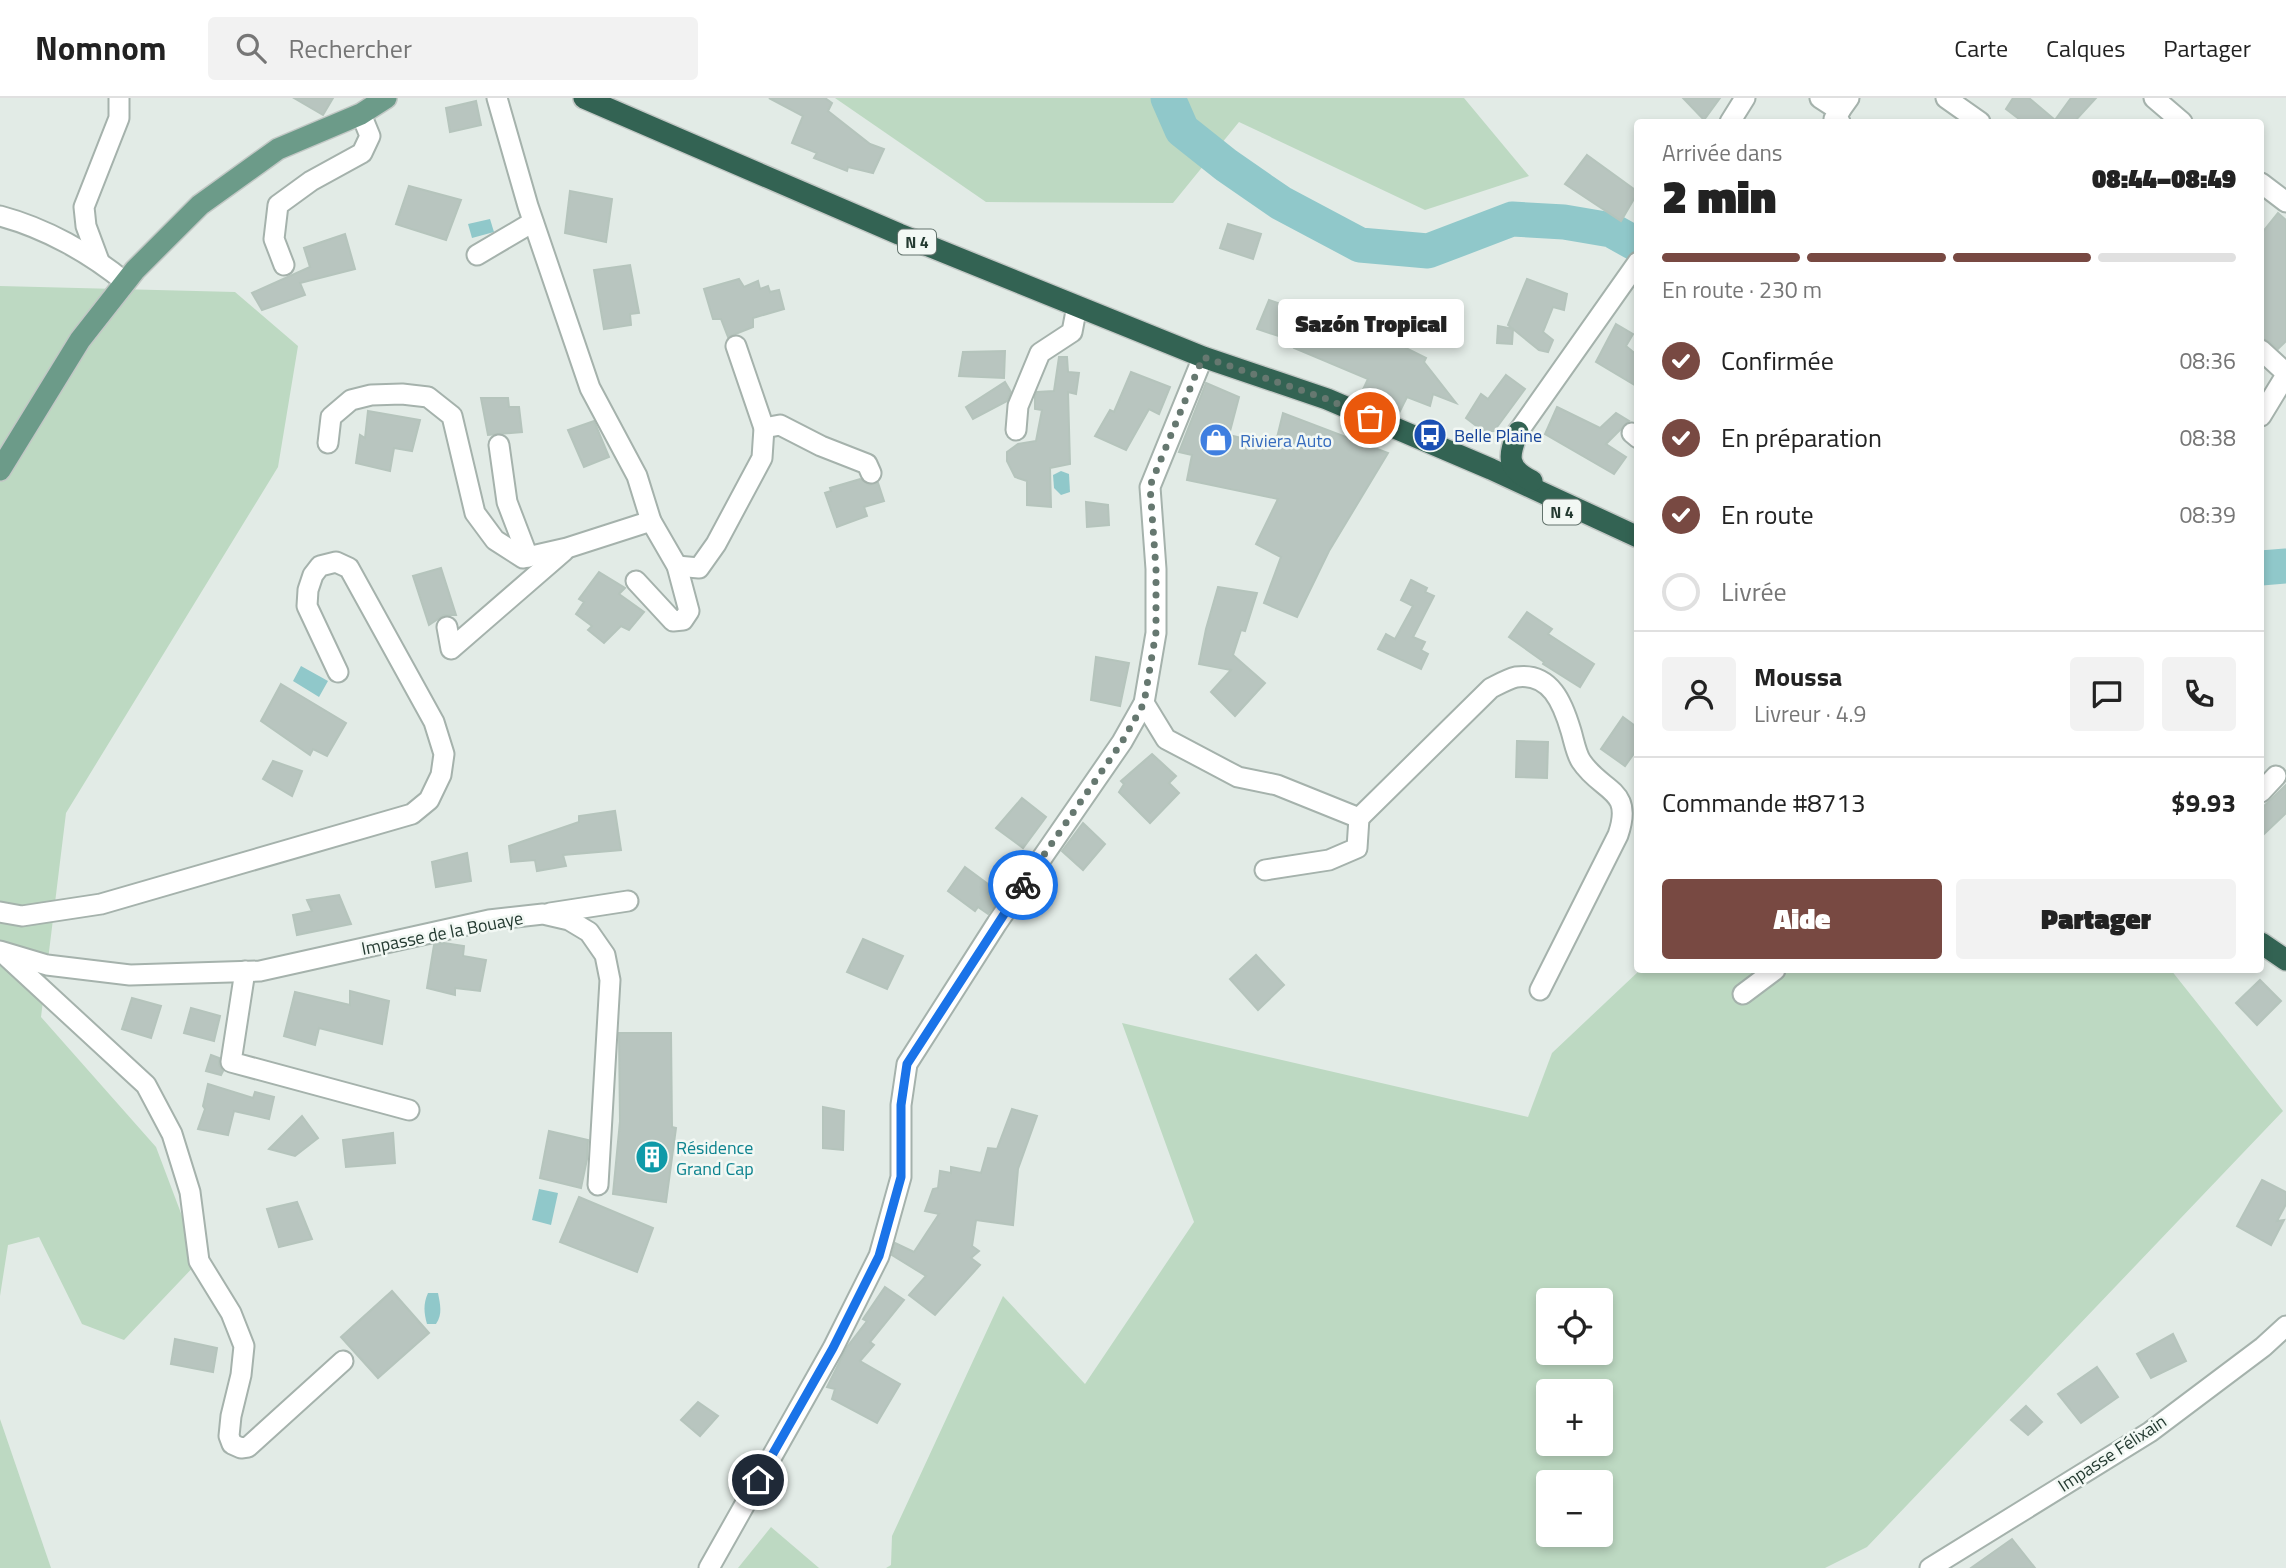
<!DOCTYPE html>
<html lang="fr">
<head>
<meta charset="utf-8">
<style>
	:root { --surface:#fff; --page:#f2f2f2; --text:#222; --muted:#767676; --line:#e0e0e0; --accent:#784942 }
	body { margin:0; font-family:"Titillium Web",sans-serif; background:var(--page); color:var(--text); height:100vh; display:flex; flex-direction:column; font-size:26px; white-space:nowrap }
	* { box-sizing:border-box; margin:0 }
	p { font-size:23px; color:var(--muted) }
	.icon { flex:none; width:38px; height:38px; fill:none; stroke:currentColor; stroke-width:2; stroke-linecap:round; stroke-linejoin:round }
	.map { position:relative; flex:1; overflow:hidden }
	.details { position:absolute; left:1634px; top:21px; width:630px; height:854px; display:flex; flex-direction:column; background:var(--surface); border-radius:7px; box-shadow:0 4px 10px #0003 }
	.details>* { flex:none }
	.buttons { position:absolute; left:1536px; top:1190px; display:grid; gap:14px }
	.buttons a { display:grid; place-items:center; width:77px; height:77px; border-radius:7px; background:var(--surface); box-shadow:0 4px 10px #0003; font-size:35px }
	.pin { position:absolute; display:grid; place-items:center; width:60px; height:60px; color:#fff; margin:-30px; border:4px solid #fff; border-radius:50%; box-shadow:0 2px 7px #0007 }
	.courier { position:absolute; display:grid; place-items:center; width:70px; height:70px; margin:-35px; border:5px solid #1a73e8; border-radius:50%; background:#fff; color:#222; box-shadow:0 2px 9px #0007 }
	.bubble { position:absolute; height:49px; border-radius:7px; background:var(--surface); box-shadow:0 4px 10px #0003; font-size:23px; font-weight:800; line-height:49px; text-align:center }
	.headline em { font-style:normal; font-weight:800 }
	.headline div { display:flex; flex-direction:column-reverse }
	.headline { display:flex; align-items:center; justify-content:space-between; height:119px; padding:0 28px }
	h1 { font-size:46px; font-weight:800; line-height:52px }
	.bar { display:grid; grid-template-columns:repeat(4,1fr); gap:10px 7px; align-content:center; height:84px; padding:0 28px }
	.bar i { height:9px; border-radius:5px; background:var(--line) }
	.bar .current { background:var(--accent) }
	.bar p { grid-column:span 4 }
	.line { display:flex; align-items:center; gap:18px; padding:0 28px; border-top:2px solid var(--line) }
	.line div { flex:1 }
	.round { display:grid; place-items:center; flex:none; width:74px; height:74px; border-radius:7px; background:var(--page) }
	ol { padding:0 28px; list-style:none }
	li { display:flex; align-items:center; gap:21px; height:77px }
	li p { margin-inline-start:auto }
	li .icon { padding:7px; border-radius:50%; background:var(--accent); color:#fff; stroke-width:4 }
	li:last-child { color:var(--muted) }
	li i { width:38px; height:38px; border:4px solid var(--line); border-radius:50% }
	.button { display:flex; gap:14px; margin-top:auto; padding:14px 28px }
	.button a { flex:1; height:80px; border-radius:7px; background:var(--accent); color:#fff; font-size:28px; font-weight:800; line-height:80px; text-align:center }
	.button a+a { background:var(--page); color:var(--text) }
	header { display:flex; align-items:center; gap:42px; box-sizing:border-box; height:98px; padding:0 35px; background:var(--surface); border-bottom:2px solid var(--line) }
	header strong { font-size:33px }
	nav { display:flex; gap:38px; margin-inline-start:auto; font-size:24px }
	.search { width:490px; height:63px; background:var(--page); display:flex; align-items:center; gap:18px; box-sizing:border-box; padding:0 24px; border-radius:7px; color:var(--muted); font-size:26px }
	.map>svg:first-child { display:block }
</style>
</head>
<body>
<header>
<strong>Nomnom</strong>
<div class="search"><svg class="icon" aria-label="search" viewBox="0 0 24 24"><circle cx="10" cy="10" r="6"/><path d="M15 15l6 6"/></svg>Rechercher</div>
<nav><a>Carte</a><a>Calques</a><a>Partager</a></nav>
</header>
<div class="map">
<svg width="2286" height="1470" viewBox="0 0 2286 1470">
	<rect width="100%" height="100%" fill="#e2ebe6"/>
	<g fill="#bdd9c2" fill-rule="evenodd">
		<path d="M835 0H1464L1529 78 1425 112 1239 24 1173 105 986 104Z"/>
		<path d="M0 188 235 194 298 248 278 369 66 715 41 919 156 1049 199 1163 124 1242 82 1226 39 1139 8 1147 0 1198Z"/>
		<path d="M1640 872H2171L2283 1013 1867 1449 1825 1470H886L891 1467 892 1438 1003 1198 1085 1286 1194 1124 1122 925 1528 1019 1552 955ZM1549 1202H1601V1255H1549ZM1549 1293H1601V1346H1549ZM1549 1384H1601V1437H1549Z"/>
		<path d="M0 1321 51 1470H0Z"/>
		<path d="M771 1429 819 1470H738Z"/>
	</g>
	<g fill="#90c8ca">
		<path d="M490 121 494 134 472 140 468 126Z"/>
		<path d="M1061 373 1069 376 1070 394 1061 397 1054 390 1053 377Z"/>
		<path d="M301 568 328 583 319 599 293 583Z"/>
		<path d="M539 1091 558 1095 551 1127 532 1122Z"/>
		<path d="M428 1195H438C440 1206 443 1216 436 1226H427C424 1215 423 1206 428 1195Z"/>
	</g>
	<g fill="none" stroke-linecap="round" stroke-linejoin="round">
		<g stroke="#90c8ca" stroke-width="35">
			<path d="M1168 0 1182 32 1226 67 1281 105 1360 147 1428 153 1512 121 1564 124 1611 132 1638 147"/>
			<path d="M2261 470 2286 468"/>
		</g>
	</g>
	<g fill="#b8c5bf" stroke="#b5c4bc" stroke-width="2">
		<path d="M294 0H333L323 17Z"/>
		<path d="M769 0H825L832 5 828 13 870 46 884 51 873 75 848 69 847 73 814 60 817 55 792 45 803 18Z"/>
		<path d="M1683 0H1720L1704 22Z"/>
		<path d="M2013 0H2029L2055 22 2071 0H2096L2074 24H2023L2006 11Z"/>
		<path d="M476 3 481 27 450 34 446 10Z"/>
		<path d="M1587 57 1638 94 1621 123 1565 86Z"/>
		<path d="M409 88 461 102 446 142 396 126Z"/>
		<path d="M570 93 612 101 606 144 565 135Z"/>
		<path d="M2278 115 2286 122V243L2278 251 2269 243 2261 240V136Z"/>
		<path d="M1228 126 1261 136 1253 161 1220 150Z"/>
		<path d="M345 136 355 171 300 185 305 197 262 212 252 195 310 169 304 150Z"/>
		<path d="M630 167 639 215 630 216 631 227 604 231 594 172Z"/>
		<path d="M739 181 744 189 758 183 760 191 768 188 770 194 779 192 784 211 753 220V229L728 239 721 221H713L704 191Z"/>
		<path d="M1527 181 1567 196 1564 212 1553 209 1543 234 1553 242 1548 254 1539 252 1513 231 1512 246 1497 245 1498 228 1513 231 1508 227Z"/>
		<path d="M1269 202 1292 210 1302 218 1294 243 1257 231Z"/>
		<path d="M1335 223 1359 231 1356 238 1385 248 1388 241 1426 260 1424 264 1456 305 1433 296 1430 308 1407 299 1398 317 1359 300 1368 281 1294 250 1299 233 1330 246Z"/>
		<path d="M1616 226 1633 236 1626 248 1638 258V289L1596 264Z"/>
		<path d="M1005 253 1004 280 959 278 963 254Z"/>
		<path d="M1059 259H1067L1068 274 1079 275 1076 296 1068 294 1070 366 1050 370 1051 409 1027 407V383L1015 379 1007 363V354L1018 346 1036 343 1042 312 1035 311V298L1037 294 1054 293Z"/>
		<path d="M1131 274 1170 289 1159 316 1149 311 1126 352 1095 338 1110 312 1114 314Z"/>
		<path d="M1506 277 1525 291 1494 333H1483L1466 320 1481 296 1488 301Z"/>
		<path d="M1005 284 1011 294 1007 303 973 321 966 309Z"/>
		<path d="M1206 285 1239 299 1229 337 1275 348 1283 315 1388 355 1329 453 1297 519 1264 505 1281 459 1256 446 1278 401 1187 382 1192 357 1179 354Z"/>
		<path d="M481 300H508L509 309H519L522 334 488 337Z"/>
		<path d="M1557 309 1600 330 1616 315 1629 323 1606 346 1626 359 1614 376 1545 336Z"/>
		<path d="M368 313 420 322 412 353 394 350 390 373 356 365 360 337 365 340Z"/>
		<path d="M594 323 609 359 584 369 568 332Z"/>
		<path d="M860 381 869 387 878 385 884 403 864 409 867 418 837 429 825 395 831 393 830 390Z"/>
		<path d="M1086 404 1108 407 1109 427 1087 429Z"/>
		<path d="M441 470 456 517H444L429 527 413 478Z"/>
		<path d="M599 474 625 490 619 496 644 514 629 532 621 528 604 545 588 532 592 528 576 516 584 504 579 501Z"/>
		<path d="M1411 482 1427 490 1425 494 1434 498 1413 539 1425 544 1421 552 1428 556 1421 571 1378 551 1386 536 1395 541 1413 508 1401 502Z"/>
		<path d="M1218 489 1257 495 1245 533 1241 532 1233 557 1265 585 1235 618 1211 594 1231 572 1199 566 1206 531Z"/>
		<path d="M1527 514 1552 531 1548 536 1594 566 1580 589 1543 566 1544 564 1509 539Z"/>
		<path d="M1096 559 1129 565 1120 608 1091 602Z"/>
		<path d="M281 586 346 625 327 658 313 651 310 657 261 623Z"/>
		<path d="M1623 619 1638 630V650L1625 668 1601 651Z"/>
		<path d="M1517 643 1548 644 1547 680 1516 679Z"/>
		<path d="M1152 656 1176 678 1169 685 1179 695 1150 725 1119 694 1124 686 1121 683Z"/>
		<path d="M273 663 302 673 292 698 263 681Z"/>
		<path d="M2286 687V715L2261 739V711Z"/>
		<path d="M1022 700 1046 719 1023 750 996 730Z"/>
		<path d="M615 713 621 752 563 757 566 768 537 773 535 762 511 764 509 748 579 724V718Z"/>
		<path d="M1083 725 1105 746 1083 772 1062 753Z"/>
		<path d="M467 755 471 783 436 789 432 764Z"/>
		<path d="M965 769 992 789 988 795 998 803 988 816 978 809 975 813 948 793Z"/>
		<path d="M339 797 351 826 297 837 293 817 312 813 307 802Z"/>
		<path d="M863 841 903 858 887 891 847 874Z"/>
		<path d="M444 845 464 848 463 858 486 862 480 893 455 890V897L427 890 434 847Z"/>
		<path d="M1256 857 1284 887 1258 912 1230 881Z"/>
		<path d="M2260 882 2281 903 2257 927 2236 905Z"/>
		<path d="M350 893 389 903 382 946 319 930 315 947 284 938 295 894 350 907Z"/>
		<path d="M132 900 161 908 151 940 122 931Z"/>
		<path d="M191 910 220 918 214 943 184 935Z"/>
		<path d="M619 935H671L672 1029 676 1030 666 1104 613 1096 620 1023Z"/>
		<path d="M211 957 219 960V967L223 973 221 977 206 973Z"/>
		<path d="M208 986 253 1000 255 994 274 999 269 1021 234 1013 228 1037 198 1031 205 1011 203 1008Z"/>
		<path d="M823 1009 844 1013 843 1052 823 1050Z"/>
		<path d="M1012 1011 1037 1018 1018 1071 1013 1127 976 1122 972 1148 979 1153 971 1160 980 1167 935 1217 909 1197 926 1178 892 1157 895 1145 914 1154 939 1116 925 1113 933 1091 938 1090 940 1073 951 1075V1069L981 1075 988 1050 997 1051Z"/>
		<path d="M302 1018 318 1040 295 1058 269 1051Z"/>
		<path d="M549 1033 588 1042 587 1061 581 1090 540 1080Z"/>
		<path d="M393 1035 395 1065 346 1069 343 1042Z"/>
		<path d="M2262 1082 2286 1094V1106L2277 1123 2284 1122 2271 1147 2237 1128Z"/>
		<path d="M579 1099 653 1130 637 1174 560 1144Z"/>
		<path d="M297 1104 312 1141 279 1149 267 1111Z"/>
		<path d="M885 1189 904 1202 870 1244 874 1247 860 1263 900 1286 877 1325 832 1301 835 1291 827 1289 847 1249 867 1223 863 1221Z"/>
		<path d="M392 1193 429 1235 378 1280 341 1239Z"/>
		<path d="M2173 1236 2186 1263 2151 1280 2137 1256Z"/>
		<path d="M175 1241 217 1250 213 1274 171 1266Z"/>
		<path d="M2097 1269 2118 1299 2081 1325 2058 1296Z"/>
		<path d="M698 1304 718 1318 700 1338 681 1322Z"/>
		<path d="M2026 1308 2042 1324 2028 1337 2011 1322Z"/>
		<path d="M2012 1441 2035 1470H1971Z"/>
	</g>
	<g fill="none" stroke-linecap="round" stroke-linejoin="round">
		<defs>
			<g id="minor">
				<path d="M497 0 528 108 590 290 637 378 651 423 677 468 689 513 683 522 673 523 636 483"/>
				<path d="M1820 0 1840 13"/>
				<path d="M1946 0 1980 24"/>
				<path d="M2154 0 2182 24"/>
				<path d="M1730 24 1745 0"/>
				<path d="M1840 24 1834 21 1849 0"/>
				<path d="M2261 85 2286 104"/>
				<path d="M0 118C45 130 90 155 125 184"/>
				<path d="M477 157 533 124"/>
				<path d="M99 163 86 128 84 109 119 20V0"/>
				<path d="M284 167 274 141 278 107 311 83 362 55 370 38 361 16"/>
				<path d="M2261 252 2286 275"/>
				<path d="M2261 318 2286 277"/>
				<path d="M764 330 780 327 821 348 867 366 871 375"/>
				<path d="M1016 332 1018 308 1040 255 1072 234 1077 208"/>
				<path d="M1518 334 1638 164"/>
				<path d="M1632 335 1638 340"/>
				<path d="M328 345 331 319 351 302 371 297 402 296 428 299 452 318 475 415 495 442 523 460 567 450 651 423"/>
				<path d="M499 347 507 404 528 459"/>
				<path d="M677 468 699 470 716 446 762 360 764 330 736 248"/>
				<path d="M447 529 451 551 564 453"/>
				<path d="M1144 605 1166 641 1238 679 1277 687 1359 720 1357 750 1329 762 1265 772"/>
				<path d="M2261 694 2276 678"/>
				<path d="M1359 720 1491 590C1499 586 1508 581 1516 579 1551 574 1563 606 1571 633 1574 643 1576 655 1581 663 1602 695 1634 690 1618 737L1540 892"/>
				<path d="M0 814 22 818 101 806 412 716 429 702 441 677 444 656 434 624 349 470 336 464 320 468 313 477 308 492 307 508 338 574"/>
				<path d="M550 815 628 803"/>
				<path d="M0 853 47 867 130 877 260 873 489 822 543 816 569 822 589 834 605 857 610 882 598 1087"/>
				<path d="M4 856 146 987 172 1036 190 1094 199 1163 231 1215 244 1248 241 1277 231 1318 229 1338 232 1346 241 1350 248 1349 343 1263"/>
				<path d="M245 873 231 964 409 1012"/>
				<path d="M1743 896 1775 872"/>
				<path d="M709 1470 833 1250 879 1158 901 1079V1007L907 966 997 825 1122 644 1144 605 1156 535V471L1150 389 1203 259"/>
				<path d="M1930 1470 2150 1334 2263 1249 2286 1228"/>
			</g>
			<path id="major" d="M0 372 80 242 135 172 200 107 278 51 361 16 386 0"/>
			<g id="highway">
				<path d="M584 0 899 136 1203 259 1327 301 1491 371 1638 439"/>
				<path d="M1518 334C1508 358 1506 370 1532 383"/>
				<path d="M2261 845 2286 862"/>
			</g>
		</defs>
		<use href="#minor" stroke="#a5b2ac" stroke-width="23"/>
		<use href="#major" stroke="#c2c8c5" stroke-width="24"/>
		<use href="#highway" stroke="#c2c8c5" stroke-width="24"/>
		<use href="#minor" stroke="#fff" stroke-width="19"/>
		<use href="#major" stroke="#6c9b89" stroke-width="21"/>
		<use href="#highway" stroke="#336353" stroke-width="21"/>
	</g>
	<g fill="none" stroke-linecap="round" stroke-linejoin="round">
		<path stroke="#667870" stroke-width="7" stroke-dasharray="0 12.6" d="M1023 787 1122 644 1144 605 1156 534V471L1150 388 1203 259 1327 301 1370 320"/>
		<path stroke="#1a73e8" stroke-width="9" d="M758 1382 833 1250 879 1158 901 1079V1007L907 966 1023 787"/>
	</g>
	<defs>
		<symbol id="bus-disc" viewBox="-11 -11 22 22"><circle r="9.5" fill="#1a4fb4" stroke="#f2f8f4"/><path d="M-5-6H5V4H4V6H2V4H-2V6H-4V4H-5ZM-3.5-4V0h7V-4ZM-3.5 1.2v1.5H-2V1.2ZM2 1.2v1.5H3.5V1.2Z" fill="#fff"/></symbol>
		<symbol id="shop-disc" viewBox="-11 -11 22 22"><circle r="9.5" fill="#3f7fe0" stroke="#f2f8f4"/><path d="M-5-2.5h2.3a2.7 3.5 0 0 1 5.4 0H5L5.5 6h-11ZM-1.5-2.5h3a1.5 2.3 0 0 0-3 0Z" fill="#fff"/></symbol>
		<symbol id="building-disc" viewBox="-11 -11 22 22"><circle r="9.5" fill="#0f9aa8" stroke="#f2f8f4"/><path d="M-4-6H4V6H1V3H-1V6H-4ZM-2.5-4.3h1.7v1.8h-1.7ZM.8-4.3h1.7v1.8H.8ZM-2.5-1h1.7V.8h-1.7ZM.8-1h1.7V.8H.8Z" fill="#fff"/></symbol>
	</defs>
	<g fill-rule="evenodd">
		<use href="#bus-disc" x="1411" y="318" width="38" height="38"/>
		<use href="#shop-disc" x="1197" y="323" width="38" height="38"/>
		<use href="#building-disc" x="633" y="1040" width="38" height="38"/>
	</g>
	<g text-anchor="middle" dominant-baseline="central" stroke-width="5" stroke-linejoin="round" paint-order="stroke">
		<g fill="#f2f8f4" stroke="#62736c" stroke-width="2">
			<rect x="898" y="131.5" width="38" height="25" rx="5"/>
			<rect x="1543" y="401.5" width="38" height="25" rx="5"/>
		</g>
		<g font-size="16" font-weight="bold" fill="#243a31">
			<text x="917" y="144">N 4</text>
			<text x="1562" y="414">N 4</text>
		</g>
		<g font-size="18" fill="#164399" stroke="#f2f8f4" text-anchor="start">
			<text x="1454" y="337">Belle Plaine</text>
		</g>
		<g font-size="18" fill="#366cbe" stroke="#f2f8f4" text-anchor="start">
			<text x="1240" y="342">Riviera Auto</text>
		</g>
		<g font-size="18" fill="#243a31" stroke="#f2f8f4">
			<text transform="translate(442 835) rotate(-11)">Impasse de la Bouaye</text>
			<text transform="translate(2112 1355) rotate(-33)">Impasse Félixain</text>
		</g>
		<g font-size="18" fill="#0d838f" stroke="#f2f8f4" text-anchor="start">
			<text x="676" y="1049">Résidence<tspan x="676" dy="21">Grand Cap</tspan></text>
		</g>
	</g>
</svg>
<div class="buttons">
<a><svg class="icon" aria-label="locate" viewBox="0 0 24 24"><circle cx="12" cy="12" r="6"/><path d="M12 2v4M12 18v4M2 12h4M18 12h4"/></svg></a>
<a>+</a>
<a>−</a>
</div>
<div class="pin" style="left:1370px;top:320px;background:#ea580c"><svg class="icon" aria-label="bag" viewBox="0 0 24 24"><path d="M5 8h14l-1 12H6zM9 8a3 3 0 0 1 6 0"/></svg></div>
<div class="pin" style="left:758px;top:1382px;background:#1f2937"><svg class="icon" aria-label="home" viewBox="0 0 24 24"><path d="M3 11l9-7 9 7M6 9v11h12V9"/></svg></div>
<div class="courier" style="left:1023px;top:787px"><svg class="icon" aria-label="bike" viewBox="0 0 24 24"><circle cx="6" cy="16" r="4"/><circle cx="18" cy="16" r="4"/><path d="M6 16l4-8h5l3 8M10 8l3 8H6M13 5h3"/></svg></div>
<div class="bubble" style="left:1278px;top:201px;width:186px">Sazón Tropical</div>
<section class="details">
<div class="headline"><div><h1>2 min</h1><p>Arrivée dans</p></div><em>08:44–08:49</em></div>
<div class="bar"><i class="current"></i><i class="current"></i><i class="current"></i><i></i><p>En route · 230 m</p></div>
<ol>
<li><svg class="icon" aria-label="check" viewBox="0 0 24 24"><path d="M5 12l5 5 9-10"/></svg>Confirmée<p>08:36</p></li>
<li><svg class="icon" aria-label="check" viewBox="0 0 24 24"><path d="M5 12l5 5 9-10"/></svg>En préparation<p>08:38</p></li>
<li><svg class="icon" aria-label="check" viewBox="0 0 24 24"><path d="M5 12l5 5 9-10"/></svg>En route<p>08:39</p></li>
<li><i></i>Livrée</li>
</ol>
<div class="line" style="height:126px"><a class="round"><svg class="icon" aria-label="person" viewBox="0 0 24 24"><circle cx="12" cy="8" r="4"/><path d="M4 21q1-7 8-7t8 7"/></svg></a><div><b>Moussa</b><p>Livreur · 4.9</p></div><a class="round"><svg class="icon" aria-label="chat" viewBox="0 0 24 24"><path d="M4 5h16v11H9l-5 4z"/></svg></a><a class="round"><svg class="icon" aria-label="phone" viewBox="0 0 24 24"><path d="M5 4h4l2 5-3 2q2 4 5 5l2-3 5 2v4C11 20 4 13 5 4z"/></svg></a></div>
<div class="line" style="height:91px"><div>Commande #8713</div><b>$9.93</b></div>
<div class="button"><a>Aide</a><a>Partager</a></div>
</section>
</div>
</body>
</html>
